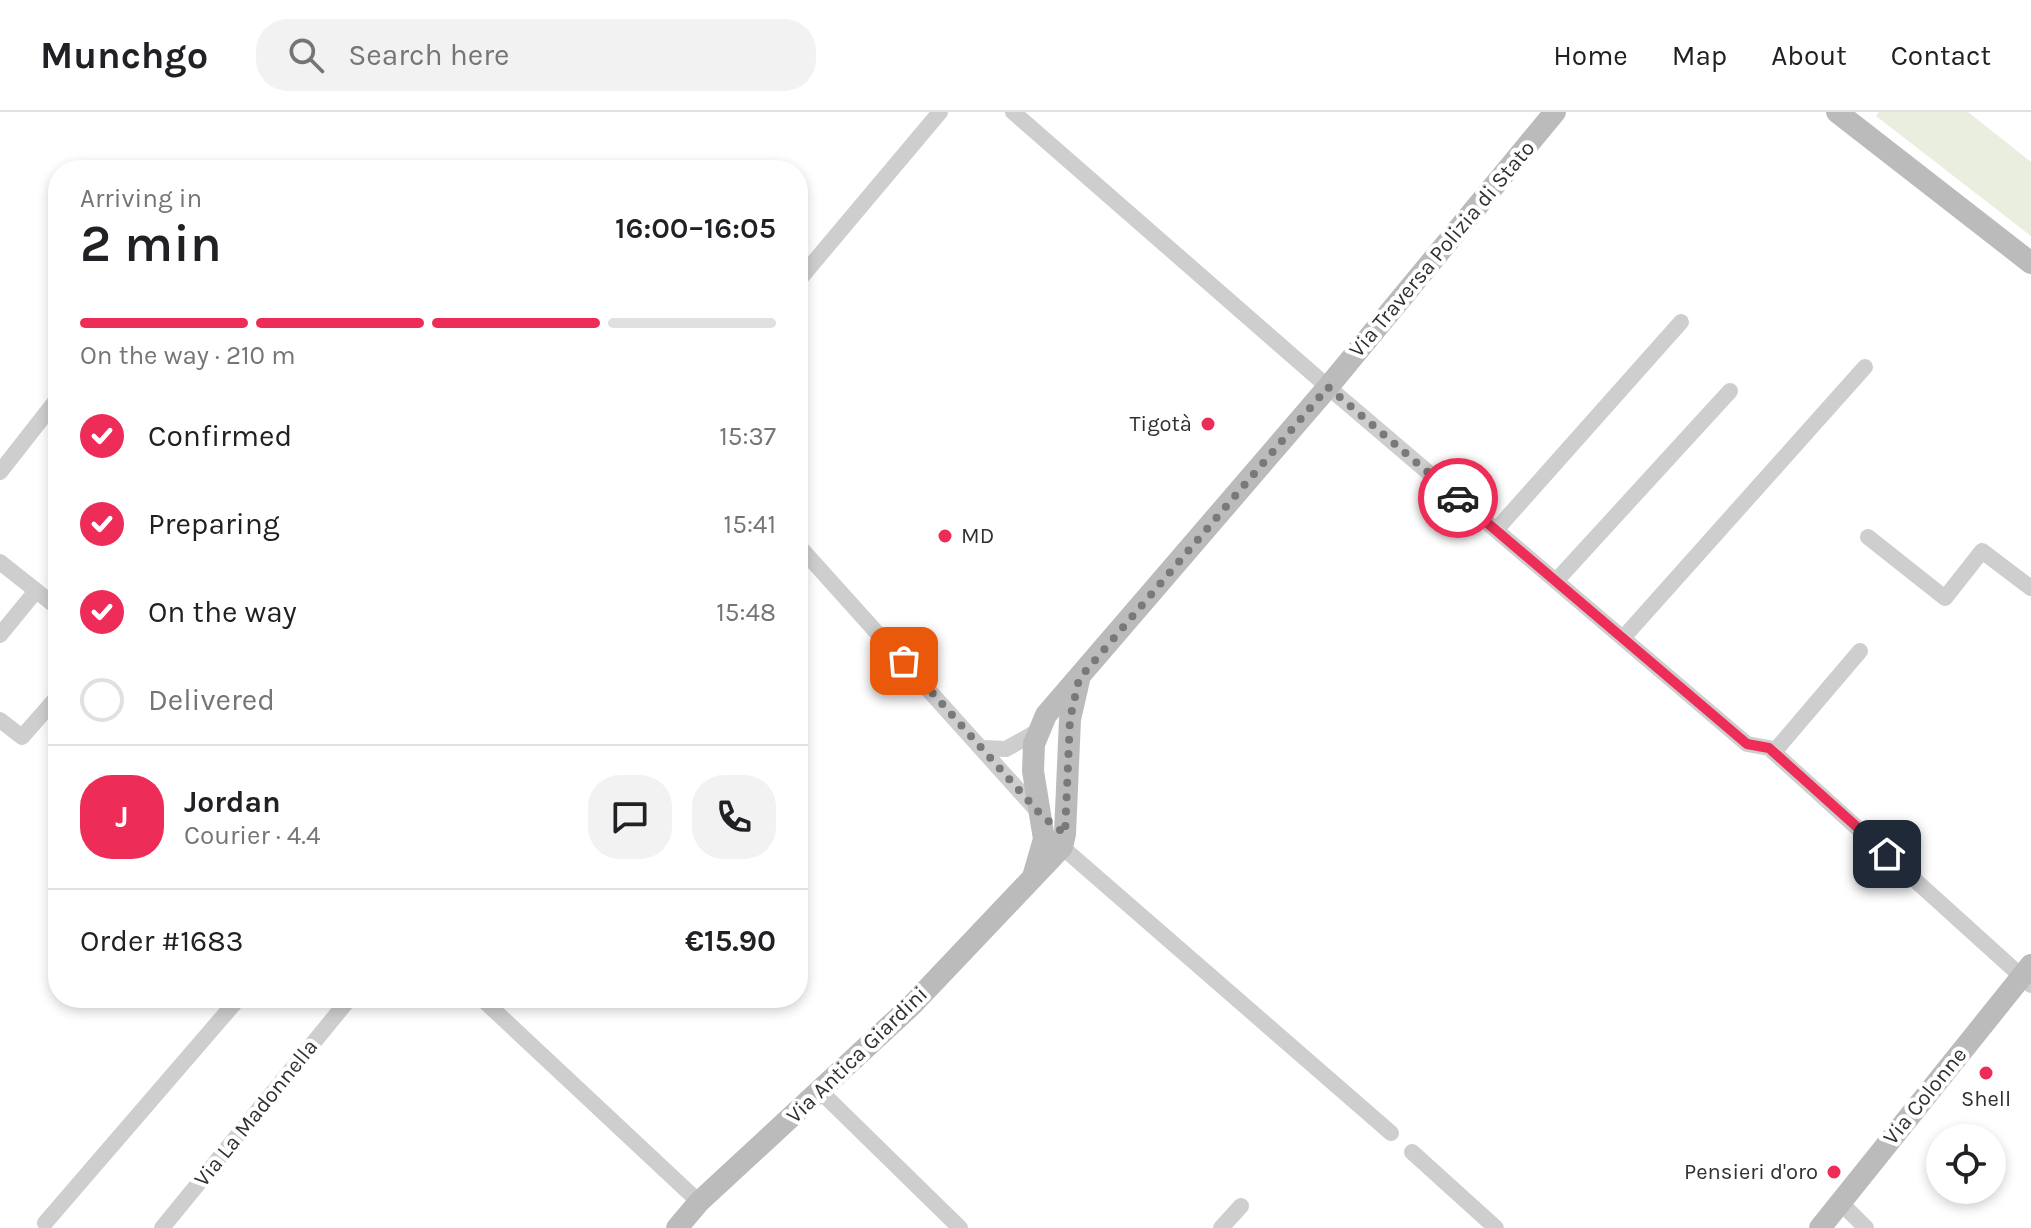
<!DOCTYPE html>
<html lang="en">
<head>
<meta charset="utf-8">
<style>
	:root { --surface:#fff; --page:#f2f2f2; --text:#202124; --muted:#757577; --line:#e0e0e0; --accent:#ed2d57 }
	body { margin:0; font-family:Karla,sans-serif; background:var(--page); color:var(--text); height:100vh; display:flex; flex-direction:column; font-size:30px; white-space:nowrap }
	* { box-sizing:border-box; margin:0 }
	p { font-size:26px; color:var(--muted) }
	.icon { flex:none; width:44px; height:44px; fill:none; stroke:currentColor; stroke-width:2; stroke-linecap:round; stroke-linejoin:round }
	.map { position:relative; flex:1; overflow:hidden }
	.drawer { position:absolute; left:48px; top:48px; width:760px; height:848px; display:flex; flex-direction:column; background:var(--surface); border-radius:32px; box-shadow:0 4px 12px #0003 }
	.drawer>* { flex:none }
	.fabs { position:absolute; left:1926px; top:1012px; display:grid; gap:16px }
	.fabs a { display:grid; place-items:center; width:80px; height:80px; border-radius:50%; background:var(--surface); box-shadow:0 4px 12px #0003; font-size:40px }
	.pin { position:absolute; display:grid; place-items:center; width:68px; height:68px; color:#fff; margin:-34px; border-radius:16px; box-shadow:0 4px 12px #0006 }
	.courier { position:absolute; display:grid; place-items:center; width:80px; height:80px; margin:-40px; border:6px solid #ed2d57; border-radius:50%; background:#fff; color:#222; box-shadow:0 2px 10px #0007 }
	.head em { font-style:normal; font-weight:600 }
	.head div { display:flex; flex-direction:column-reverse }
	.head { display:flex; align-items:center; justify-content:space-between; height:136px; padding:0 32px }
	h1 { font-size:52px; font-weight:600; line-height:60px }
	.bar { display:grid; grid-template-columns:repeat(4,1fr); gap:12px 8px; align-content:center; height:96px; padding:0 32px }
	.bar i { height:10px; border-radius:6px; background:var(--line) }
	.bar .selected { background:var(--accent) }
	.bar p { grid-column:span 4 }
	.line { display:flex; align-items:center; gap:20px; padding:0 32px; border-top:2px solid var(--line) }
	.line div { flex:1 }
	.round { display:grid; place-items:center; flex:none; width:84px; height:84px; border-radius:32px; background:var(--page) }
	ol { padding:0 32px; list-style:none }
	li { display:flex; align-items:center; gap:24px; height:88px }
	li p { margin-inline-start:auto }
	li .icon { padding:8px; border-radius:50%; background:var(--accent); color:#fff; stroke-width:4 }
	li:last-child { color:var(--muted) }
	li i { width:44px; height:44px; border:4px solid var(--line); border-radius:50% }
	header { display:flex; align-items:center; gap:48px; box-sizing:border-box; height:112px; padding:0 40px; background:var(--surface); border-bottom:2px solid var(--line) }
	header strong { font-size:38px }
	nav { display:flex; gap:44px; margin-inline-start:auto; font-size:28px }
	.search { width:560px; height:72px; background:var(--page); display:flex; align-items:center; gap:20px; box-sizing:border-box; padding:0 28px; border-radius:32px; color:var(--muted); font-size:30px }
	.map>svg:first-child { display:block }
</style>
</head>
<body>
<header>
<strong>Munchgo</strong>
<div class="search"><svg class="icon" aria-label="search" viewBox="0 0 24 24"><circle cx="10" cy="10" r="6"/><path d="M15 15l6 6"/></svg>Search here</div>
<nav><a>Home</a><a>Map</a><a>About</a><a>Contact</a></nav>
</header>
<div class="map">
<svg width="2031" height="1116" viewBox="0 0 2031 1116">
	<rect width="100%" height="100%" fill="#fff"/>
	<path fill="#e9eede" d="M1879 0H1968L2031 50V124L1876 4Z"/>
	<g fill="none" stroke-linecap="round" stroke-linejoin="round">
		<g stroke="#cecece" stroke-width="16">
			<path d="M1013 0 1328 275 1747 632 1769 636 2031 873"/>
			<path d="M798 169 940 0"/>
			<path d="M0 360 58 286"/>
			<path d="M1496 418 1681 210"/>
			<path d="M1868 425 1945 486 1982 439 2031 476"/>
			<path d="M798 433 1040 702"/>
			<path d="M0 450 58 496"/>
			<path d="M1556 469 1730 279"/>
			<path d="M0 523 36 479"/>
			<path d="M1623 526 1865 255"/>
			<path d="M0 608 22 625 58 584"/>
			<path d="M983 636 1006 637 1038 619"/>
			<path d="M1774 640 1860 539"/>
			<path d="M1062 735 1391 1021"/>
			<path d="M481 886 699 1090"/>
			<path d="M821 980 960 1116"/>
			<path d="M1412 1040 1496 1116"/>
			<path d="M1840 1090 1866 1116"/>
			<path d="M45 1111 239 886"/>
			<path d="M162 1116 350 886"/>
			<path d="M1221 1116 1241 1094"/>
		</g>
		<g stroke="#bbb" stroke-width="22">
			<path d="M1837 0 2031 151"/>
			<path d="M1033 765 1044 727 1033 659 1034 632 1046 603 1328 275 1555 0"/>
			<path d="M677 1116 699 1090 912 893 1062 735 1065 722 1070 607 1079 568"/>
			<path d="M1820 1116 2031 853"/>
		</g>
	</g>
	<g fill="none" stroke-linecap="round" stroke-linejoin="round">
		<path stroke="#797979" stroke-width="8" stroke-dasharray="0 14.4" d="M904 549 1042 704 1065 722 1070 607 1079 567 1328 275 1458 386"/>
		<path stroke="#ed2d57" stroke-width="10" d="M1458 386 1747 632 1769 636 1887 742"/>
	</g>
	<g fill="#ed2d57" stroke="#fff" stroke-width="3">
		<circle cx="1208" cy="312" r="8"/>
		<circle cx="945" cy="424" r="8"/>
		<circle cx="1986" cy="961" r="8"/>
		<circle cx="1834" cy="1060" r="8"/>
	</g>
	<g text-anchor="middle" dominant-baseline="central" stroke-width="8" stroke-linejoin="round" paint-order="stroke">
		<g font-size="22" fill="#313131" stroke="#fff">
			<text transform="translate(1442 137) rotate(-50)">Via Traversa Polizia di Stato</text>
			<text transform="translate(857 943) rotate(-44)">Via Antica Giardini</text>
			<text transform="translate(1925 984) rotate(-51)">Via Colonne</text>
			<text transform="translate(256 1001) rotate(-51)">Via La Madonnella</text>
		</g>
		<g font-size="22" fill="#313131" stroke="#fff" text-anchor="end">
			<text x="1192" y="312">Tigotà</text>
			<text x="961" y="424" text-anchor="start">MD</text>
			<text x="1986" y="987" text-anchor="middle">Shell</text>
			<text x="1818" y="1060">Pensieri d'oro</text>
		</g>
	</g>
</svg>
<div class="fabs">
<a><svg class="icon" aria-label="locate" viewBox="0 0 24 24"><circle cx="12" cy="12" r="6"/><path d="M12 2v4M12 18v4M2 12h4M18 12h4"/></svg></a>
</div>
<div class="pin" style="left:904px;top:549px;background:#ea580c"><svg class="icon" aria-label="bag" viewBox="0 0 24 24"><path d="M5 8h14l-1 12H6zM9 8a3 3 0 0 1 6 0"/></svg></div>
<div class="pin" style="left:1887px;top:742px;background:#1f2937"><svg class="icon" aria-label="home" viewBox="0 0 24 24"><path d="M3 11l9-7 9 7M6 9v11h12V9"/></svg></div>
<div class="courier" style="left:1458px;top:386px"><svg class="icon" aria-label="car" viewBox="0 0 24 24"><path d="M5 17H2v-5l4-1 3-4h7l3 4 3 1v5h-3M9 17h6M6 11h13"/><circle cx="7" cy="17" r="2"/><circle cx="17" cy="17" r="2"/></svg></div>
<section class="drawer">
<div class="head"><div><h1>2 min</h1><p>Arriving in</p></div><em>16:00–16:05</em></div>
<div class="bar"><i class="selected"></i><i class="selected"></i><i class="selected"></i><i></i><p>On the way · 210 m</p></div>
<ol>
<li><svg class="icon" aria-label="check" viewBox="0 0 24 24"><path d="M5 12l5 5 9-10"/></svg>Confirmed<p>15:37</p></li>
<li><svg class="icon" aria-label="check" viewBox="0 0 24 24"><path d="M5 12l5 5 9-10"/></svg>Preparing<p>15:41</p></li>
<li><svg class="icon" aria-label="check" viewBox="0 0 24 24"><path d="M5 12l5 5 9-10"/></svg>On the way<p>15:48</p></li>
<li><i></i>Delivered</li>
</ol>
<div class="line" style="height:144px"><b class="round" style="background:var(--accent);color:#fff">J</b><div><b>Jordan</b><p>Courier · 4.4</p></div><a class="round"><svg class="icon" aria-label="chat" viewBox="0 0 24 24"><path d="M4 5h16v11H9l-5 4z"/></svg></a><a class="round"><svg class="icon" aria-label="phone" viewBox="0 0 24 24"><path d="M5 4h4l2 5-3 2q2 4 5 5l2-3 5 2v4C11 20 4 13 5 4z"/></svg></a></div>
<div class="line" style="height:104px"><div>Order #1683</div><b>€15.90</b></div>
</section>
</div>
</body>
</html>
